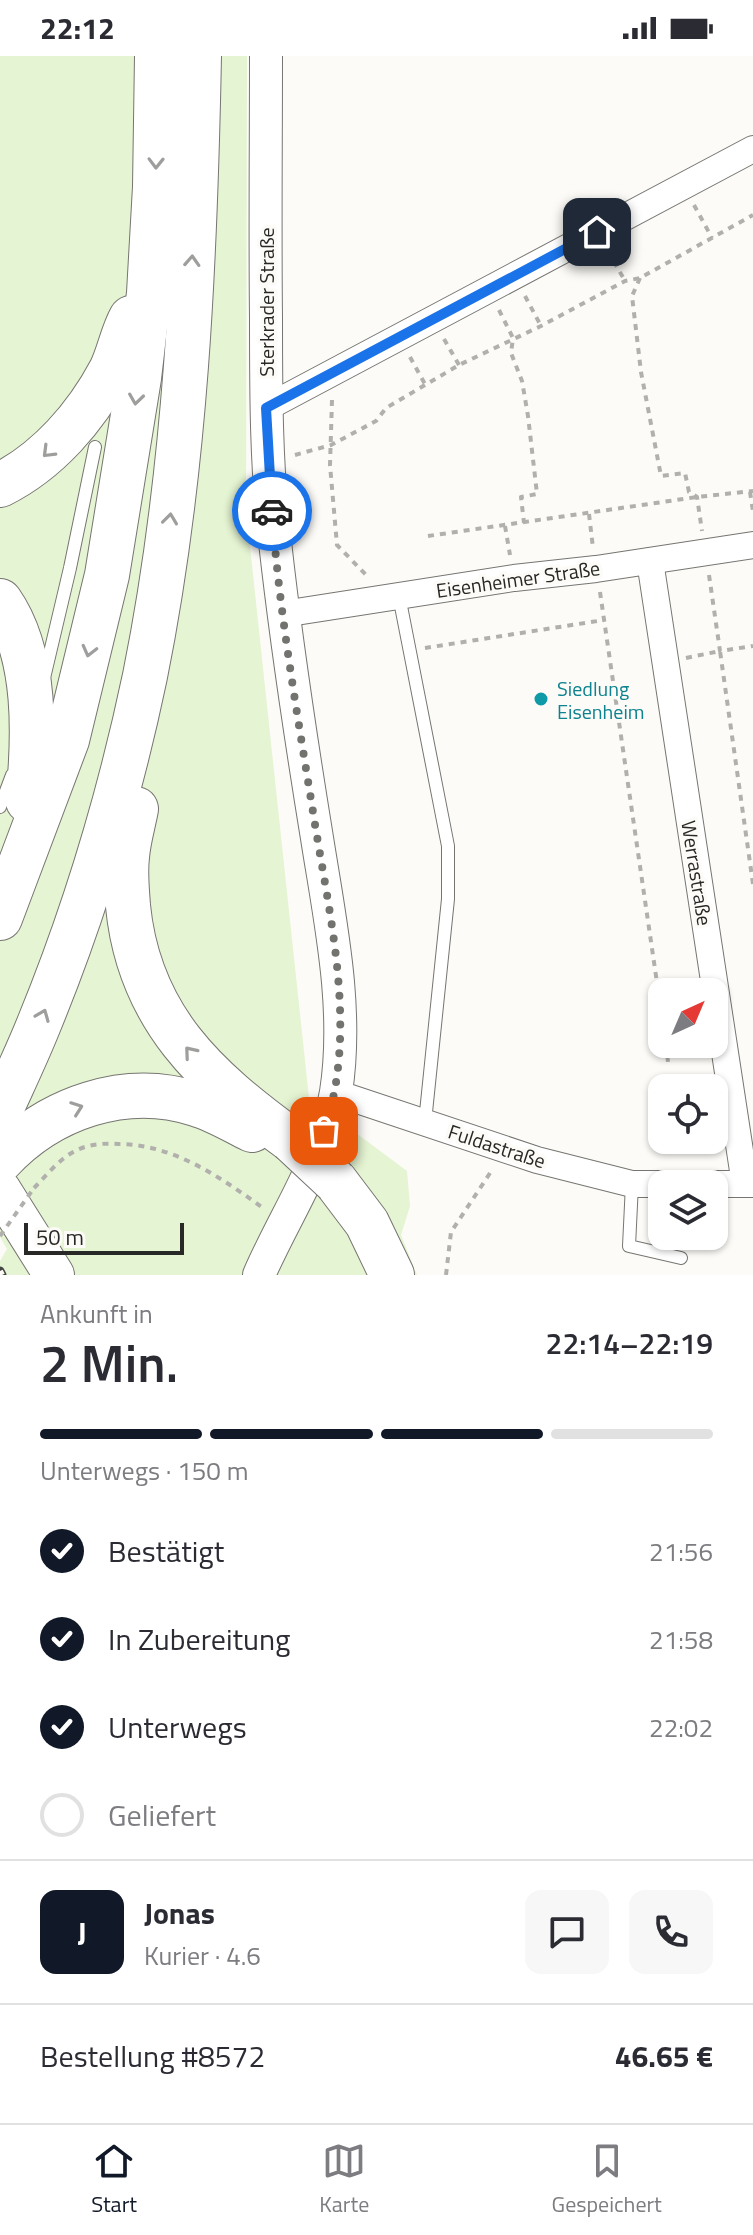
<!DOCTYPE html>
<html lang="de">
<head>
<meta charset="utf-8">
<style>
	:root { --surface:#fff; --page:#f7f7f7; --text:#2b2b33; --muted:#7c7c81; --line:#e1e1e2; --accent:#111827 }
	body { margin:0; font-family:"Titillium Web",sans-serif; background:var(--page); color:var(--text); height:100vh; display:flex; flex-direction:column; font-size:30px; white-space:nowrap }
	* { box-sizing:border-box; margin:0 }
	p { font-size:26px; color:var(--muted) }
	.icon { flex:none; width:44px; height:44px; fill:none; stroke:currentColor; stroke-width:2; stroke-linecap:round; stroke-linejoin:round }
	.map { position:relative; height:1219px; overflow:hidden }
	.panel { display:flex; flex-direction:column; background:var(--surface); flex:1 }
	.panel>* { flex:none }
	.needle { width:52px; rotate:44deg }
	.fabs { position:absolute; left:648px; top:922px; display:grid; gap:16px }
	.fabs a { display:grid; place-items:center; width:80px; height:80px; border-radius:16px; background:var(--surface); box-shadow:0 2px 6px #0004; font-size:40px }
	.scale { position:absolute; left:24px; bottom:20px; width:160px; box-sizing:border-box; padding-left:8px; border:4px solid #282826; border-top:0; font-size:22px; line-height:28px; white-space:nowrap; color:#282826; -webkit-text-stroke:6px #fcfbf7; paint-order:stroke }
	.pin { position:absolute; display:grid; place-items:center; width:68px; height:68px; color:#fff; margin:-34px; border-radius:16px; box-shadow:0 4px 12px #0006 }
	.courier { position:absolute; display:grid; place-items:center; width:80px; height:80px; margin:-40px; border:6px solid #1a73e8; border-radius:50%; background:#fff; color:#222; box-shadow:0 2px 10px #0007 }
	.headline em { font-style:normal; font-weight:600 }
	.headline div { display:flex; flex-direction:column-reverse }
	.headline { display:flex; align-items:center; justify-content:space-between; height:136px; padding:0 40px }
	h1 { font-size:52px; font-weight:600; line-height:60px }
	.bar { display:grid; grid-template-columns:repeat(4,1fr); gap:12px 8px; align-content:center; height:96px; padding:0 40px }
	.bar i { height:10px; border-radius:6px; background:var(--line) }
	.bar .active { background:var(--accent) }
	.bar p { grid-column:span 4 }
	.line { display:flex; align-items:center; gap:20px; padding:0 40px; border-top:2px solid var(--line) }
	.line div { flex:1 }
	.round { display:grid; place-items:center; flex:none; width:84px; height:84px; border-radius:16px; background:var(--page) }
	ol { padding:0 40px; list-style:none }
	li { display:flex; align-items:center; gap:24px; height:88px }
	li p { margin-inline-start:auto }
	li .icon { padding:8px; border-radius:50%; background:var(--accent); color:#fff; stroke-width:4 }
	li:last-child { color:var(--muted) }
	li i { width:44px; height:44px; border:4px solid var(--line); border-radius:50% }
	.status { display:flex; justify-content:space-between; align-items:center; height:56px; padding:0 40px; background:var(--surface); direction:ltr }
	.status svg { height:22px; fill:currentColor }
	.tab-bar { display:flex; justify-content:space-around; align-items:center; height:112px; border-top:2px solid var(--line); background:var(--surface); font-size:22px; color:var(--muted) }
	.tab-bar a { display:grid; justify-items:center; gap:4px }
	.tab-bar .active { color:var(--accent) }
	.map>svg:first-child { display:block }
</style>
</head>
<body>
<div class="status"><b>22:12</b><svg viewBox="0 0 49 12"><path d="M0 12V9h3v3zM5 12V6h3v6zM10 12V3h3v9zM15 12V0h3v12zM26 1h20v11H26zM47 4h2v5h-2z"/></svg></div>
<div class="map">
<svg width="753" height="1219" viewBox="0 0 753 1219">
	<rect width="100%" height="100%" fill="#fcfbf7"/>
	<path fill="#e5f4d2" d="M0 0H247L246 453 309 1042 407 1115 410 1150 401 1179 417 1219H0V1205L7 1193 0 1181Z"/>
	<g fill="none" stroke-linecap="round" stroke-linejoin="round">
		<defs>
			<g id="service">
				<path d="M399 540 448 790V843L425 1066"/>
				<path d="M44 622 70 512 95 391"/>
				<path d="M0 751 12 719"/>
				<path d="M632 1128 629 1190 681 1202"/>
			</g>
			<g id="minor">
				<path d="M266 352 753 93"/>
				<path d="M650 505 745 1128"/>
				<path d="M283 558 514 522 596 513 753 489"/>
				<path d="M336 1037 537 1104 632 1128H662"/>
				<path d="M714 1128H753"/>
			</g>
			<path id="tertiary" d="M259 1219C285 1159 325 1102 336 1036 349 952 330 865 317 782 301 684 286 585 275 486 266 412 266 336 266 262 265 174 266 87 266 0"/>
			<path id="primary" d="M0 1133 54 1219"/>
			<g id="motorway">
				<path d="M0 429C48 405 86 361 111 314 119 298 122 278 131 262"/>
				<path d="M0 545C38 599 34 683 28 745"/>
				<path d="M136 753C133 769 128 785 127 801 125 817 127 834 128 850 139 962 206 1022 291 1084"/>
				<path d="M0 862 67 684 107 519 139 322 149 237 155 131 157 0"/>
				<path d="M0 1056C13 1027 27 998 39 968 85 856 120 739 145 620 186 417 195 207 199 0"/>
				<path d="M0 1105C49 1052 125 1025 196 1048 216 1054 234 1065 252 1074"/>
				<path d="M336 1126 367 1167 392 1219"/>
			</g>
		</defs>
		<use href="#service" stroke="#767571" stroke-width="14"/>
		<use href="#minor" stroke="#767571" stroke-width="28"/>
		<use href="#tertiary" stroke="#767571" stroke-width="34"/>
		<use href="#primary" stroke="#767571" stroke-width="42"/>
		<use href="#motorway" stroke="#767571" stroke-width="46"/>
		<g stroke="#b1b0ad" stroke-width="4" stroke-dasharray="6 6" stroke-linecap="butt">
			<path d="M694 149 712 182"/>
			<path d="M608 195 625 225"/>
			<path d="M640 222 632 240 641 316 661 420 685 417 689 436 697 441 702 475"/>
			<path d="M525 240 541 270"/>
			<path d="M499 254 513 282 511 297 522 325 528 360 537 438 521 441 524 467"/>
			<path d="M444 283 459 309"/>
			<path d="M410 301 426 330"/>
			<path d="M332 344 330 409 337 489 369 522"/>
			<path d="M295 399 331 389 376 365 386 352 459 309 541 270 625 225 640 222 753 159"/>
			<path d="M750 436 753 455"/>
			<path d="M589 458 593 492"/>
			<path d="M505 470 510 499"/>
			<path d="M428 480 697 441 753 435"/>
			<path d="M709 519 720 595 753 590"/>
			<path d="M600 536 662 961"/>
			<path d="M425 592 604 564"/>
			<path d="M686 602 720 595 753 828"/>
			<path d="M666 988 668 1006"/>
			<path d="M34 1132C47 1119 59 1103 75 1095 88 1088 104 1087 118 1088 173 1088 220 1121 263 1152"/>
			<path d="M446 1219 451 1176 492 1114"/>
		</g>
		<use href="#service" stroke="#fff" stroke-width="12"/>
		<use href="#minor" stroke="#fff" stroke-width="26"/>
		<use href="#tertiary" stroke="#fff" stroke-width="32"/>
		<use href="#primary" stroke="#fff" stroke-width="40"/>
		<use href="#motorway" stroke="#fff" stroke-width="44"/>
		<defs>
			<path id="rail" d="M0 1215 2 1219"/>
		</defs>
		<use href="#rail" stroke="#454543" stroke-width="9"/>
		<use href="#rail" stroke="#fcfbf7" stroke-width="6" stroke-dasharray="18" stroke-linecap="butt"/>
		<defs>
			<path id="motorway-bridge" d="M291 1084 336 1126"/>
		</defs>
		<use href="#motorway-bridge" stroke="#767571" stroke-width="46" stroke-linecap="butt"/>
		<path stroke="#b1b0ad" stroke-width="4" stroke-dasharray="6 6" stroke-linecap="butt" d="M0 1180 34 1132"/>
		<use href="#motorway-bridge" stroke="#fff" stroke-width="44"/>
	</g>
	<defs><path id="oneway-chevron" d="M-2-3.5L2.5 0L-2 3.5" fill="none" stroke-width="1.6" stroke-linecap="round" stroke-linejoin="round" transform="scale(2)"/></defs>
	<g stroke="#9e9e9d">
		<use href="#oneway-chevron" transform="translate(156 107) rotate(91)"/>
		<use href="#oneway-chevron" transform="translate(192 205) rotate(-87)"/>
		<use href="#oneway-chevron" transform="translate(136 343) rotate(98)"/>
		<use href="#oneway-chevron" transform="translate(48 396) rotate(135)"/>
		<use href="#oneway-chevron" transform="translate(170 463) rotate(-83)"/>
		<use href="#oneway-chevron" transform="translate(89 595) rotate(104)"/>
		<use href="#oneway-chevron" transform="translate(43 959) rotate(-68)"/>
		<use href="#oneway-chevron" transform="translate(190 996) rotate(-130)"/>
		<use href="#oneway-chevron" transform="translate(77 1052) rotate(-20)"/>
	</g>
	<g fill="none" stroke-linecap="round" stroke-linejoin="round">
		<path stroke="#72726f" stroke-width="8" stroke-dasharray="0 14.4" d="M272 455C279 555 297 656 313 756 329 859 359 974 324 1075"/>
		<path stroke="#1a73e8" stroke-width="10" d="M272 455 266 352 597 176"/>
	</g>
	<circle fill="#0f9aa8" stroke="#fcfbf7" stroke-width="3" cx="541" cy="643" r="8"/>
	<g text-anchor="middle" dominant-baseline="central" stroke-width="7" stroke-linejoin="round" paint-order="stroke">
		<g font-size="20" fill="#282826" stroke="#fcfbf7">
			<text transform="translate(266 246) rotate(-90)">Sterkrader Straße</text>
			<text transform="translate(518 523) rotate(-8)">Eisenheimer Straße</text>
			<text transform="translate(697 817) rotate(81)">Werrastraße</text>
			<text transform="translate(497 1090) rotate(18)">Fuldastraße</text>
		</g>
		<g font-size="20" fill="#0d838f" stroke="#fcfbf7" text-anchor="start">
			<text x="557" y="632">Siedlung<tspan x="557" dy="23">Eisenheim</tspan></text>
		</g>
	</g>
</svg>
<div class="fabs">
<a><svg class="needle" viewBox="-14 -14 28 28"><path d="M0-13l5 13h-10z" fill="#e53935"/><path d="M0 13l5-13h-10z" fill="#7c7c81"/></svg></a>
<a><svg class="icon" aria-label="locate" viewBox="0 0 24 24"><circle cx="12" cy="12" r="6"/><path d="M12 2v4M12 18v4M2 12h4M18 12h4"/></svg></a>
<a><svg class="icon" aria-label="layers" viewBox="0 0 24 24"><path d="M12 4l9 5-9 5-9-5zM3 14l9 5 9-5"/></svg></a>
</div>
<div class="scale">50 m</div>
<div class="pin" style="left:324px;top:1075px;background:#ea580c"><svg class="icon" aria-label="bag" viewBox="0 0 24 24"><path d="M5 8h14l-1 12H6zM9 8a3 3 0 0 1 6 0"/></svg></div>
<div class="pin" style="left:597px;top:176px;background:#1f2937"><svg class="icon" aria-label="home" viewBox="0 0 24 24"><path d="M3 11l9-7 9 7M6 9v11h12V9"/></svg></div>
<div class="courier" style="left:272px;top:455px"><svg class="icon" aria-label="car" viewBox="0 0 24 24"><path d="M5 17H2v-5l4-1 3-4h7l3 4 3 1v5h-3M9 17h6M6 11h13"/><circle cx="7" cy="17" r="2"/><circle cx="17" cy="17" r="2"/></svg></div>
</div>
<section class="panel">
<div class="headline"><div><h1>2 Min.</h1><p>Ankunft in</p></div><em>22:14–22:19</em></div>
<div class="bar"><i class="active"></i><i class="active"></i><i class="active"></i><i></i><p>Unterwegs · 150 m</p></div>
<ol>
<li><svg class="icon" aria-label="check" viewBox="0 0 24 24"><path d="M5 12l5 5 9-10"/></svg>Bestätigt<p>21:56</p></li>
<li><svg class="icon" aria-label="check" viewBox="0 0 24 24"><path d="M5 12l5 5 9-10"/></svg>In Zubereitung<p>21:58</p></li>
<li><svg class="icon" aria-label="check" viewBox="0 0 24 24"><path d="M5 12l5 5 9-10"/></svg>Unterwegs<p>22:02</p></li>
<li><i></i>Geliefert</li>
</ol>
<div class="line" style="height:144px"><b class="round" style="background:var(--accent);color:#fff">J</b><div><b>Jonas</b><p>Kurier · 4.6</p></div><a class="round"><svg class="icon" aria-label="chat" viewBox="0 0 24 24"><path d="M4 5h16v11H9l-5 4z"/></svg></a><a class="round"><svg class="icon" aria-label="phone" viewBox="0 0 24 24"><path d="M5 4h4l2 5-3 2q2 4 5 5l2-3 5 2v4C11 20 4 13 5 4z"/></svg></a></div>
<div class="line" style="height:104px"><div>Bestellung #8572</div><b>46.65 €</b></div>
</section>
<nav class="tab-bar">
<a class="active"><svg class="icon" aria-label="home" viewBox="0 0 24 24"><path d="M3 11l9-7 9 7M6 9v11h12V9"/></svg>Start</a>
<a><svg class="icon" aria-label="map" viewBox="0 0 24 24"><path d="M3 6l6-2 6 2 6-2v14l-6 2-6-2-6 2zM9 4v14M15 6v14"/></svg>Karte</a>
<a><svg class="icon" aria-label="saved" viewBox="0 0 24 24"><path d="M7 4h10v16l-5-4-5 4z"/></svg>Gespeichert</a>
</nav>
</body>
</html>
